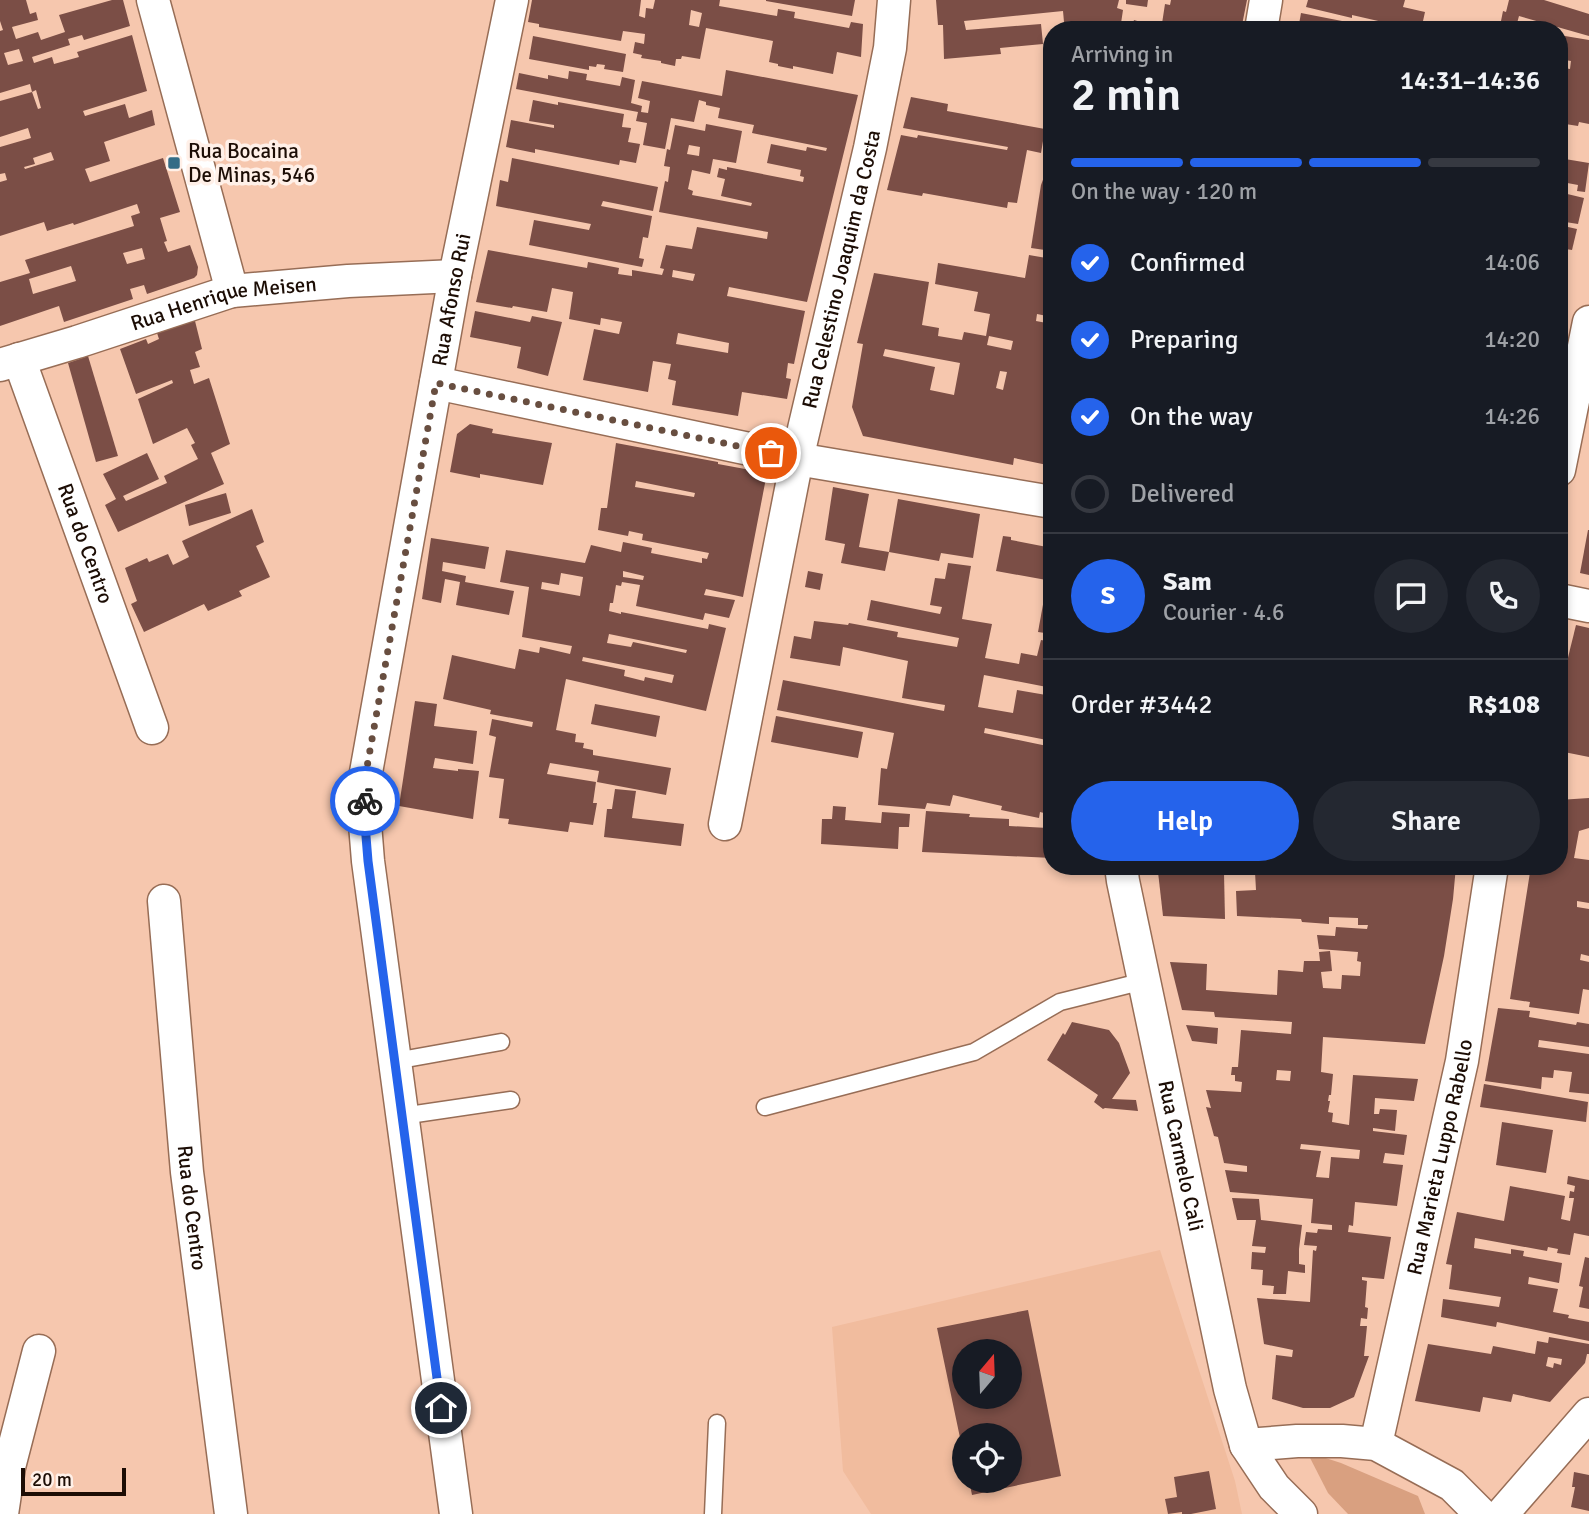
<!DOCTYPE html>
<html lang="en">
<head>
<meta charset="utf-8">
<style>
	:root { --surface:#171b24; --page:#242831; --text:#f1f3f6; --muted:#9ea1a6; --line:#363941; --accent:#2563eb }
	body { margin:0; font-family:Signika,sans-serif; background:var(--page); color:var(--text); height:100vh; display:flex; flex-direction:column; font-size:26px; white-space:nowrap }
	* { box-sizing:border-box; margin:0 }
	p { font-size:23px; color:var(--muted) }
	.icon { flex:none; width:38px; height:38px; fill:none; stroke:currentColor; stroke-width:2; stroke-linecap:round; stroke-linejoin:round }
	.map { position:relative; flex:1; overflow:hidden }
	.side { position:absolute; left:1043px; top:21px; width:525px; height:854px; display:flex; flex-direction:column; background:var(--surface); border-radius:28px; box-shadow:0 4px 10px #0003 }
	.side>* { flex:none }
	.needle { width:46px; rotate:19deg }
	.buttons { position:absolute; left:952px; top:1339px; display:grid; gap:14px }
	.buttons a { display:grid; place-items:center; width:70px; height:70px; border-radius:50%; background:var(--surface); box-shadow:0 4px 10px #0003; font-size:35px }
	.scale { position:absolute; left:21px; bottom:18px; width:105px; box-sizing:border-box; padding-left:7px; border:4px solid #1c0d05; border-top:0; font-size:19px; line-height:24px; white-space:nowrap; color:#1c0d05; -webkit-text-stroke:5px #fff0e8; paint-order:stroke }
	.pin { position:absolute; display:grid; place-items:center; width:60px; height:60px; color:#fff; margin:-30px; border:4px solid #fff; border-radius:50%; box-shadow:0 2px 7px #0007 }
	.courier { position:absolute; display:grid; place-items:center; width:70px; height:70px; margin:-35px; border:5px solid #2563eb; border-radius:50%; background:#fff; color:#222; box-shadow:0 2px 9px #0007 }
	.head em { font-style:normal; font-weight:600 }
	.head div { display:flex; flex-direction:column-reverse }
	.head { display:flex; align-items:center; justify-content:space-between; height:119px; padding:0 28px }
	h1 { font-size:46px; font-weight:600; line-height:52px }
	.bar { display:grid; grid-template-columns:repeat(4,1fr); gap:10px 7px; align-content:center; height:84px; padding:0 28px }
	.bar i { height:9px; border-radius:5px; background:var(--line) }
	.bar .active { background:var(--accent) }
	.bar p { grid-column:span 4 }
	.line { display:flex; align-items:center; gap:18px; padding:0 28px; border-top:2px solid var(--line) }
	.line div { flex:1 }
	.round { display:grid; place-items:center; flex:none; width:74px; height:74px; border-radius:37px; background:var(--page) }
	ol { padding:0 28px; list-style:none }
	li { display:flex; align-items:center; gap:21px; height:77px }
	li p { margin-inline-start:auto }
	li .icon { padding:7px; border-radius:50%; background:var(--accent); color:#fff; stroke-width:4 }
	li:last-child { color:var(--muted) }
	li i { width:38px; height:38px; border:4px solid var(--line); border-radius:50% }
	.button { display:flex; gap:14px; margin-top:auto; padding:14px 28px }
	.button a { flex:1; height:80px; border-radius:42px; background:var(--accent); color:#fff; font-size:28px; font-weight:600; line-height:80px; text-align:center }
	.button a+a { background:var(--page); color:var(--text) }
	.map>svg:first-child { display:block }
</style>
</head>
<body>
<div class="map">
<svg width="1589" height="1514" viewBox="0 0 1589 1514">
	<rect width="100%" height="100%" fill="#f6c7ae"/>
	<path fill="#f1bc9e" fill-rule="evenodd" d="M1160 1250 1235 1481 1242 1514H871L843 1471 832 1327ZM964 1351H1010V1396H964ZM964 1435H1010V1480H964Z"/>
	<path fill="#d9a080" d="M1307 1452 1341 1463 1418 1496 1425 1514H1348L1328 1493Z"/>
	<g fill="#7b4e46" fill-rule="evenodd">
		<path d="M0 0H26L30 14 36 12 38 20 12 27 16 39 38 32 41 40 65 32 59 15 112 0H123L130 26 84 40 82 35 68 39 70 45 32 57 34 63 52 57 54 64 79 57 77 52 132 35 147 91 83 111 85 116 125 104 129 118 152 110 155 125 104 142 110 161 85 169 90 182 163 158 180 212 160 218 167 241 164 242 168 252 190 245 198 267 197 275 194 278 147 294 144 285 130 289 133 299 64 322 59 306 0 326V282L30 273 25 260 134 226 131 216 140 213 137 204 74 225 73 223 47 231 44 222 0 236V182L7 180 5 173 0 174V147L31 138 28 128 0 137V101L32 92 38 109 41 108 36 90 32 92 30 84 0 93V31L3 30 0 21ZM19 49 23 61 8 65 4 53ZM51 152 54 160 25 169 24 167 35 164 33 158ZM142 248 145 259 127 264 123 253ZM71 266 76 281 33 294 29 279Z"/>
		<path d="M532 0H641L639 16 645 18 646 8 653 9 655 0H720L719 6 777 16 778 9 795 12 794 18 849 28 851 22 863 24 861 57 837 52 833 74 793 66V69L778 66V64L769 62 773 41 706 28 700 59 682 56 681 59H676L675 66 661 63V61L641 58 642 55 633 53 635 42 644 44 645 34 623 31 621 41 539 27V24L528 22ZM691 10 702 13 699 27 689 25Z"/>
		<path d="M766 0H855L852 16 766 1Z"/>
		<path d="M936 0H1119L1117 8 1123 10 1120 30H1077L1078 21 1064 22 1063 11 964 21 966 30 1041 24 1043 44 1000 48 1001 54 944 59 943 25H938Z"/>
		<path d="M1126 0H1148L1147 7 1126 4Z"/>
		<path d="M1171 0H1247L1241 30H1161L1165 4 1170 5Z"/>
		<path d="M1308 0H1405L1403 7 1425 12 1421 30H1398L1386 27 1387 23 1352 15V18L1306 7Z"/>
		<path d="M1509 0H1544L1589 14V36L1519 16 1516 27 1526 28V30H1497L1498 26H1500L1503 11 1506 12Z"/>
		<path d="M1301 13 1342 21 1341 30H1298Z"/>
		<path d="M1134 20 1157 27 1156 30H1131Z"/>
		<path d="M1559 35 1589 40V124L1579 122 1578 126 1559 123V67L1570 69 1571 61 1559 59Z"/>
		<path d="M533 36 626 54 623 72 604 69 605 65 597 64 596 67 589 66V70L529 59Z"/>
		<path d="M726 70 858 95 807 302 729 287 727 296 805 311 794 364 788 363 786 378 791 379 787 399 742 392 738 416 672 405 676 381 668 379 671 364 653 361 648 392 583 380 594 329 619 334 622 322 601 318 600 325 569 319 573 292 552 288 547 312 513 306 512 308 476 302 488 250 587 268 588 262 619 268 618 274 632 276V270L662 275 664 269 660 268 666 245 692 249 697 227 767 239 768 232 659 212 665 181 668 182 670 167 664 166 667 149 670 150 675 125 705 131 706 124 742 131 736 163 713 159 710 174 692 170 688 189 693 191 692 195 751 206 752 203 721 196 725 179 717 177 719 168 727 170V167L803 182 804 177 800 176 801 170 767 163 771 144 806 151 807 147 826 151 827 148 752 133 754 125 718 118 720 108 706 105V102L699 100 694 122 671 118 665 149 643 145 647 123 636 121 638 112 516 89 519 73 548 79V75L568 79 569 71 587 74 586 80 620 86 622 77 635 80 631 103 642 106 641 112 648 113 650 101 638 98 642 81 722 96ZM689 145 700 147 699 156 687 154ZM673 270 695 274 693 281 672 277ZM678 333 729 343 728 353 676 344Z"/>
		<path d="M911 97 948 104 947 111 1045 129 1041 153 1027 150 1017 203 1008 202 1007 208 923 193 922 196 887 190 901 135 917 138 918 135 1007 150 1008 147 903 128Z"/>
		<path d="M533 100 558 105V102L624 114 622 127 631 128 628 142 640 144 636 163 620 160 619 165 535 149V153L506 147 511 120 554 128V125L529 121Z"/>
		<path d="M512 158 658 187 653 211 603 201 601 206 652 216 648 238 643 237 639 258 644 259 642 267 529 245 534 220 589 230 591 224 496 206 500 180 508 182Z"/>
		<path d="M1051 158H1052V251L1031 248 1041 185Z"/>
		<path d="M1559 158 1589 163 1585 192 1577 191 1578 185 1562 182 1561 187H1559Z"/>
		<path d="M1559 192 1584 198 1578 224 1559 221Z"/>
		<path d="M1559 225 1577 229 1572 250 1559 248Z"/>
		<path d="M1029 255 1052 259V284L1046 282 1044 289 1052 290V317L1037 314 1036 321 1052 324V373L1045 411 1052 412V466L1014 458 1013 465 863 436 852 407 863 344 857 343 874 273 929 282 922 325 939 328 938 336 962 340 964 332 986 336 990 314 974 311 978 292 935 284 938 263 1025 278ZM989 336 1013 341 1011 350 987 345ZM885 349 960 363 954 395 930 390 935 367 883 356ZM1000 371 1007 372 1003 390 996 388Z"/>
		<path d="M1559 289 1566 290 1561 317H1559Z"/>
		<path d="M475 311 530 322 532 316 562 322 548 376 517 368 521 347 470 337Z"/>
		<path d="M194 317 202 349 195 352 200 367 190 370 194 384 209 378 230 444 211 453 224 484 118 532 105 505 116 499 103 474 147 453 159 479 123 496 126 501 167 483 164 476 198 459 191 445 195 443 187 428 153 444 138 399 173 383 172 380 136 394 120 349 146 339 148 344 159 339 156 330Z"/>
		<path d="M88 356 118 456 96 462 68 363Z"/>
		<path d="M470 424 493 429 492 433 552 443 543 485 480 474V478L450 472 457 434Z"/>
		<path d="M616 443 718 462V464L767 473 743 597 706 589 704 595 735 600 729 618 705 613 703 620 636 606 640 585 622 582 621 586 616 585 613 603H610L609 611 621 614V612L708 629 709 624 726 628 706 711 566 679 556 730 576 734 575 742 584 743 583 748 593 750V755L671 768 666 795 597 782 599 771 550 763 547 774 596 782 593 803H597L593 825 570 822 568 832 508 824 509 819 499 818 504 779 489 777 496 737 489 735 492 719 532 727 533 722 490 714 491 710 443 699 452 655 515 669 519 649 539 653 540 647 570 654 572 646 522 637 529 587 500 582 506 550 585 563 591 545 621 552 623 542 652 548 651 553 702 563V558L707 559 709 553 642 540 643 534 629 531 628 536 598 530 601 508H607ZM636 481 695 493 694 497 635 487ZM623 571 644 576 643 580 623 577ZM561 573 583 577 580 596 541 589 542 582 559 585ZM609 634 687 650 686 653 633 642 631 647 607 643ZM583 657 674 675 672 683 645 677 644 681 624 676 625 670 582 661Z"/>
		<path d="M833 487 869 494 859 547 889 552 885 571 841 563 845 544 825 540Z"/>
		<path d="M226 493 231 513 189 526 185 505Z"/>
		<path d="M898 499 980 514 973 558 941 553 939 561 889 552Z"/>
		<path d="M252 509 264 542 256 546 270 577 239 591 242 596 208 611 204 604 144 632 131 604 137 601 125 568 147 558 149 562 168 554 173 565 189 557 182 541Z"/>
		<path d="M1588 530H1589V575L1580 573Z"/>
		<path d="M1003 536 1011 537V540L1052 548V581L996 571Z"/>
		<path d="M431 538 489 547 485 569 443 562 442 571 466 576 465 582 514 591 509 615 456 605 460 582 445 579 441 603 422 599Z"/>
		<path d="M948 563 971 566 962 619 992 624 985 658 1019 664 1021 653 1037 656 1041 640 1052 642V688L984 675 978 707 1013 713 1017 690 1052 696V741L985 728 984 733 1052 747V815L1040 812 1039 818 1001 810 1002 806 953 795 950 806 927 803 925 809 878 805 881 768 887 769 894 733 777 710 783 680 944 711 945 705 902 698 908 661 843 647 840 666 790 658 794 636 811 639 814 621 848 625 849 623 898 632 897 637 957 647 959 638 867 620 871 600 940 614 942 607 930 605 935 578 945 579Z"/>
		<path d="M808 571 823 574 820 590 805 587Z"/>
		<path d="M1046 588 1052 589V634L1038 632Z"/>
		<path d="M1576 625 1589 628V757L1559 751V694Z"/>
		<path d="M415 701 437 704 434 726 477 731 473 764 435 758 433 768 458 771V769L479 771 473 819 399 806Z"/>
		<path d="M595 704 660 716 656 737 591 724Z"/>
		<path d="M776 716 863 732 858 758 771 742Z"/>
		<path d="M615 789 636 791 632 818 684 824 681 846 604 837 607 809H612Z"/>
		<path d="M1589 798V828L1579 831 1574 858 1589 860V903L1577 901V907L1589 909V956L1581 954 1580 960 1589 962V990L1583 989 1579 1014 1529 1007 1530 1002 1510 999 1531 866H1559V837L1564 836 1563 832H1559V800Z"/>
		<path d="M833 806 846 807 845 820 881 823 882 812 910 814 909 827H899L898 849 821 844 822 819H832Z"/>
		<path d="M926 811 970 814 969 817 1009 819V826L1048 828V839L1052 840V858L922 852Z"/>
		<path d="M1280 866H1332V868L1371 866H1456L1453 899 1444 956 1425 1044 1323 1037 1321 1072 1333 1074 1331 1095H1329L1328 1101H1330L1328 1112 1333 1113 1332 1122 1349 1125 1353 1075 1418 1079 1414 1101 1375 1098 1374 1114H1379L1380 1109 1397 1110 1395 1131 1373 1128V1131L1407 1135 1404 1155 1385 1153 1383 1163 1403 1165 1397 1206 1355 1202 1353 1226 1349 1225 1348 1232 1391 1237 1384 1279 1362 1277V1280L1367 1281 1365 1307 1368 1308 1367 1319 1361 1318 1360 1326H1367L1364 1356H1369L1354 1397 1330 1408H1303L1272 1399 1276 1355 1292 1357 1293 1350 1264 1344 1257 1298 1310 1302 1313 1250 1316 1251 1317 1246 1304 1245 1306 1232 1317 1233 1318 1229 1332 1230V1225L1311 1223 1313 1199 1230 1192 1225 1170 1247 1172V1166L1224 1163 1218 1137 1214 1136 1206 1107 1211 1108 1206 1090 1241 1092 1242 1082 1235 1081V1075H1231L1232 1067H1238L1241 1030 1291 1034 1292 1022 1215 1017 1214 1012 1182 1010 1170 962 1207 964 1206 990 1277 995 1278 970 1303 972 1304 961H1320L1319 952 1330 951 1332 971 1321 972 1323 988 1341 989 1342 975 1360 976 1361 962 1357 961 1358 952 1319 949 1317 935 1335 936 1336 927 1367 929 1368 925H1358V918L1329 917V924L1302 922 1301 919 1237 916 1236 891 1256 890 1255 872 1294 874V869H1280ZM1277 1070 1291 1071 1290 1081 1276 1080ZM1301 1144 1360 1150 1359 1159 1331 1157 1329 1178 1316 1177 1321 1151 1300 1149Z"/>
		<path d="M1158 872 1224 873 1225 919 1163 916Z"/>
		<path d="M1498 1008 1530 1011 1529 1017 1576 1025 1577 1022 1589 1024V1047L1539 1040 1538 1047 1589 1054V1094L1569 1092 1572 1072 1554 1070 1553 1078 1542 1077 1541 1089 1485 1081Z"/>
		<path d="M1072 1022 1109 1030 1119 1043 1130 1073 1112 1099 1136 1100 1138 1111 1105 1108 1103 1109 1094 1102 1098 1095 1047 1060 1063 1033 1065 1035Z"/>
		<path d="M1186 1025 1218 1028 1217 1044 1192 1041Z"/>
		<path d="M1484 1084 1588 1102 1586 1122 1480 1107Z"/>
		<path d="M1502 1122 1553 1130 1546 1173 1496 1165Z"/>
		<path d="M1568 1176 1589 1180V1236L1574 1233 1570 1255 1557 1253 1558 1249 1548 1247 1547 1251 1475 1238 1474 1248 1511 1254V1249L1524 1251 1523 1256 1562 1263 1559 1283 1529 1277 1528 1284 1558 1289 1553 1312 1569 1315 1568 1318 1589 1322V1341L1497 1322 1496 1327 1441 1317 1443 1299 1499 1307 1501 1297 1449 1289 1452 1265 1446 1264 1457 1212 1504 1221 1510 1186 1565 1196 1561 1219 1570 1221 1574 1198H1569L1570 1191 1574 1192 1575 1186 1567 1184Z"/>
		<path d="M1232 1198 1259 1199 1261 1220 1302 1225 1299 1249V1264L1305 1265V1273L1288 1271 1286 1294H1273L1274 1286 1262 1285 1263 1270 1251 1269 1252 1252 1265 1253 1266 1247 1252 1246 1256 1220H1237Z"/>
		<path d="M1585 1257 1589 1258V1309L1579 1307 1583 1287 1579 1286Z"/>
		<path d="M1028 1310 1061 1476 972 1495 969 1480H1010V1435H964L963 1452 937 1328ZM964 1351H1010V1396H964Z"/>
		<path d="M1549 1337 1589 1344V1354H1587L1585 1363 1550 1402 1513 1394 1511 1402 1483 1397 1480 1412 1415 1401 1428 1344 1491 1354 1493 1346 1535 1354 1537 1341 1548 1343ZM1548 1357 1562 1359 1561 1365 1554 1363 1553 1368 1546 1366Z"/>
		<path d="M1209 1471 1216 1509 1191 1514H1182V1512L1168 1514 1165 1499 1177 1497 1174 1477Z"/>
		<path d="M1574 1472 1589 1475V1511L1571 1507 1575 1487H1572Z"/>
	</g>
	<g fill="none" stroke-linecap="round" stroke-linejoin="round">
		<defs>
			<g id="service">
				<path d="M395 1061 501 1042"/>
				<path d="M765 1107 974 1052 1060 1002 1144 981"/>
				<path d="M402 1116 511 1100"/>
				<path d="M713 1514 717 1423"/>
			</g>
			<g id="minor">
				<path d="M153 0 232 291"/>
				<path d="M1261 30 1266 0"/>
				<path id="s1" d="M19 359 152 728"/>
				<path id="s2" d="M0 365 77 342 232 291 348 281 455 276"/>
				<path d="M436 383 797 459 1052 502"/>
				<path d="M1559 470 1589 322"/>
				<path d="M1559 600 1589 606"/>
				<path id="s3" d="M725 824 797 459 870 148 890 48 894 0"/>
				<path id="s4" d="M1121 866 1123 881 1230 1389 1246 1445 1297 1441H1342L1376 1444 1452 1485 1481 1514"/>
				<path id="s5" d="M164 901 187 1172 231 1514"/>
				<path id="s6" d="M1376 1444 1462 1061 1492 866"/>
				<path d="M1246 1445 1274 1487 1301 1514"/>
				<path d="M2 1514 9 1467 39 1351"/>
				<path id="s7" d="M456 1514 368 861 365 824V778L455 276 512 0"/>
				<path d="M1502 1514 1589 1414"/>
			</g>
		</defs>
		<use href="#service" stroke="#976d56" stroke-width="19"/>
		<use href="#minor" stroke="#976d56" stroke-width="35"/>
		<use href="#service" stroke="#fff" stroke-width="16"/>
		<use href="#minor" stroke="#fff" stroke-width="32"/>
	</g>
	<g fill="none" stroke-linecap="round" stroke-linejoin="round">
		<path stroke="#684e40" stroke-width="7" stroke-dasharray="0 12.6" d="M365 801V778L436 383 771 453"/>
		<path stroke="#2563eb" stroke-width="9" d="M365 801V824L368 861 441 1408"/>
	</g>
	<rect fill="#346c86" stroke="#fff0e8" stroke-width="2.5" x="167" y="156" width="14" height="14" rx="3.5"/>
	<g text-anchor="middle" dominant-baseline="central" stroke-width="7" stroke-linejoin="round" paint-order="stroke">
		<g font-size="21" fill="#1c0d05" stroke="#fff0e8" text-anchor="start">
			<text x="188" y="151">Rua Bocaina<tspan x="188" dy="24">De Minas, 546</tspan></text>
		</g>
		<g font-size="21" fill="#1c0d05" stroke="#fff0e8">
			<text stroke="none"><textPath href="#s3" startOffset="567">Rua Celestino Joaquim da Costa</textPath></text>
			<text stroke="none"><textPath href="#s7" startOffset="1228">Rua Afonso Rui</textPath></text>
			<text stroke="none"><textPath href="#s2" startOffset="233">Rua Henrique Meisen</textPath></text>
			<text stroke="none"><textPath href="#s1" startOffset="196">Rua do Centro</textPath></text>
			<text stroke="none"><textPath href="#s4" startOffset="296">Rua Carmelo Cali</textPath></text>
			<text stroke="none"><textPath href="#s6" startOffset="294">Rua Marieta Luppo Rabello</textPath></text>
			<text stroke="none"><textPath href="#s5" startOffset="308">Rua do Centro</textPath></text>
		</g>
	</g>
</svg>
<div class="buttons">
<a><svg class="needle" viewBox="-14 -14 28 28"><path d="M0-13l5 13h-10z" fill="#e53935"/><path d="M0 13l5-13h-10z" fill="#9ea1a6"/></svg></a>
<a><svg class="icon" aria-label="locate" viewBox="0 0 24 24"><circle cx="12" cy="12" r="6"/><path d="M12 2v4M12 18v4M2 12h4M18 12h4"/></svg></a>
</div>
<div class="scale">20 m</div>
<div class="pin" style="left:771px;top:453px;background:#ea580c"><svg class="icon" aria-label="bag" viewBox="0 0 24 24"><path d="M5 8h14l-1 12H6zM9 8a3 3 0 0 1 6 0"/></svg></div>
<div class="pin" style="left:441px;top:1408px;background:#1f2937"><svg class="icon" aria-label="home" viewBox="0 0 24 24"><path d="M3 11l9-7 9 7M6 9v11h12V9"/></svg></div>
<div class="courier" style="left:365px;top:801px"><svg class="icon" aria-label="bike" viewBox="0 0 24 24"><circle cx="6" cy="16" r="4"/><circle cx="18" cy="16" r="4"/><path d="M6 16l4-8h5l3 8M10 8l3 8H6M13 5h3"/></svg></div>
<section class="side">
<div class="head"><div><h1>2 min</h1><p>Arriving in</p></div><em>14:31–14:36</em></div>
<div class="bar"><i class="active"></i><i class="active"></i><i class="active"></i><i></i><p>On the way · 120 m</p></div>
<ol>
<li><svg class="icon" aria-label="check" viewBox="0 0 24 24"><path d="M5 12l5 5 9-10"/></svg>Confirmed<p>14:06</p></li>
<li><svg class="icon" aria-label="check" viewBox="0 0 24 24"><path d="M5 12l5 5 9-10"/></svg>Preparing<p>14:20</p></li>
<li><svg class="icon" aria-label="check" viewBox="0 0 24 24"><path d="M5 12l5 5 9-10"/></svg>On the way<p>14:26</p></li>
<li><i></i>Delivered</li>
</ol>
<div class="line" style="height:126px"><b class="round" style="background:var(--accent);color:#fff">S</b><div><b>Sam</b><p>Courier · 4.6</p></div><a class="round"><svg class="icon" aria-label="chat" viewBox="0 0 24 24"><path d="M4 5h16v11H9l-5 4z"/></svg></a><a class="round"><svg class="icon" aria-label="phone" viewBox="0 0 24 24"><path d="M5 4h4l2 5-3 2q2 4 5 5l2-3 5 2v4C11 20 4 13 5 4z"/></svg></a></div>
<div class="line" style="height:91px"><div>Order #3442</div><b>R$108</b></div>
<div class="button"><a>Help</a><a>Share</a></div>
</section>
</div>
</body>
</html>
